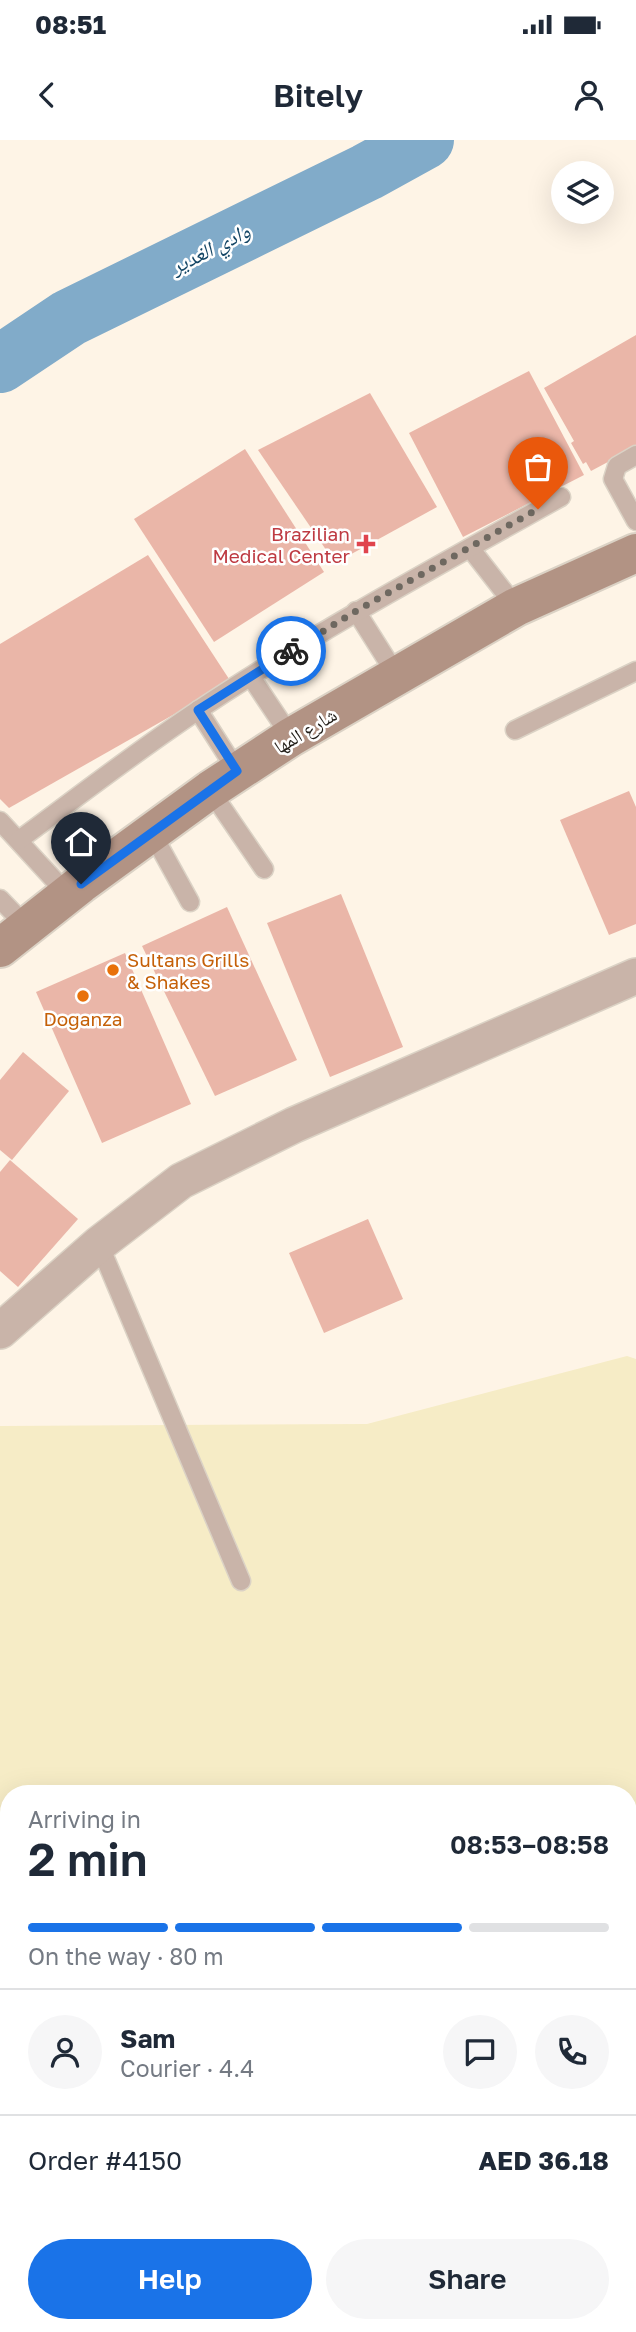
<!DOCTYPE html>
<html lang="en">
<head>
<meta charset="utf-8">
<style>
	:root { --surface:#fff; --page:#f6f6f7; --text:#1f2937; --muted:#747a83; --line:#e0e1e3; --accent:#1a73e8 }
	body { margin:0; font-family:"Golos Text","Noto Naskh Arabic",sans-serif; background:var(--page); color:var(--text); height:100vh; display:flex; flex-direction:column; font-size:26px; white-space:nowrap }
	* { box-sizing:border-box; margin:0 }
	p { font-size:23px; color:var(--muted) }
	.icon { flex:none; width:38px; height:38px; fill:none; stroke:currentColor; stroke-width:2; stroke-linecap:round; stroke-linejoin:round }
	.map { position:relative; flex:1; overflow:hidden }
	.drawer { position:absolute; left:0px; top:1645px; width:637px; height:548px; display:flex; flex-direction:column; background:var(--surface); border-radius:28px 28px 0 0; box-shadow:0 7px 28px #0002 }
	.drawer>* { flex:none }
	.fabs { position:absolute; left:551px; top:21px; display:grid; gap:14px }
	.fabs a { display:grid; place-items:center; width:63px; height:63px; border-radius:50%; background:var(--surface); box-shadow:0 7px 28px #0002; font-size:35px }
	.pin { position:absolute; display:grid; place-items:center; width:60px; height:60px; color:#fff; margin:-72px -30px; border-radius:50% 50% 50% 0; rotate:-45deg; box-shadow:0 0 7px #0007 }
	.pin .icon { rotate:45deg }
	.courier { position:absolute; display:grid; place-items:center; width:70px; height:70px; margin:-35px; border:5px solid #1a73e8; border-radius:50%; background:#fff; color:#222; box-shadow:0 2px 9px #0007 }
	.headline em { font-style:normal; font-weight:600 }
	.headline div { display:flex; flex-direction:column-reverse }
	.headline { display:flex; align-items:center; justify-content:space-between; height:119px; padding:0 28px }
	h1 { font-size:46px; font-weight:600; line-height:52px }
	.bar { display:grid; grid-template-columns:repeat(4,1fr); gap:10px 7px; align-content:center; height:84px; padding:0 28px }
	.bar i { height:9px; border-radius:5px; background:var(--line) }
	.bar .on { background:var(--accent) }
	.bar p { grid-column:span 4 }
	.line { display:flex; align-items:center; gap:18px; padding:0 28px; border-top:2px solid var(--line) }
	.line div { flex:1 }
	.round { display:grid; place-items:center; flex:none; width:74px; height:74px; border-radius:37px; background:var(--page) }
	.button { display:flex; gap:14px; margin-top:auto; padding:14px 28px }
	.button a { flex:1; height:80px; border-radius:42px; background:var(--accent); color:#fff; font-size:28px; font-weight:600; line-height:80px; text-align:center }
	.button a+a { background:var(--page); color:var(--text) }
	.status { display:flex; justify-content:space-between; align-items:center; height:49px; padding:0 35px; background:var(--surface); direction:ltr }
	.status svg { height:19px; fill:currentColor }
	header { display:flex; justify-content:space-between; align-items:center; height:91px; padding:0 28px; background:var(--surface); font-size:32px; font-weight:600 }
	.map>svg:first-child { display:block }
</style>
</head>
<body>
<div class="status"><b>08:51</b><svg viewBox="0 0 49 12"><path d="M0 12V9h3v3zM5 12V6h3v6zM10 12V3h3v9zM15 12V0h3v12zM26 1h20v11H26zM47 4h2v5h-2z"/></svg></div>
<header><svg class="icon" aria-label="back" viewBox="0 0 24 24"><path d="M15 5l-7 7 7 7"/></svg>Bitely<svg class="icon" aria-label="person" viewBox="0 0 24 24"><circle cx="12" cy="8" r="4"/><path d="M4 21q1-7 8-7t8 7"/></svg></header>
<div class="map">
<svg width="636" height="2192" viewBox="0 0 636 2192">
	<rect width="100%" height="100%" fill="#fef4e6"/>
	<path fill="#f6ecc6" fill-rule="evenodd" d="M627 1216 636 1219V2192H0V1286L367 1284ZM9 1654H628V2184H9Z"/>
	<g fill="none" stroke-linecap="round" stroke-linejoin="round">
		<path stroke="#81abc9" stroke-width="58" d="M0 224 69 178 367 32 425 0"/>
	</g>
	<g fill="#eab6a8">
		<path d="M636 195V307L591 331 586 322 583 324 571 303 574 301 544 248Z"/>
		<path d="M529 231 584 335 463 397 409 293Z"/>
		<path d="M370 253 437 367 335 423 258 310Z"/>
		<path d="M245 309 324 432 214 502 134 379Z"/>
		<path d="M148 415 231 542 9 668 0 659V504Z"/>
		<path d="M629 651 636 667V784L609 795 560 680Z"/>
		<path d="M341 754 403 907 330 937 267 783Z"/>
		<path d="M227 767 297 920 215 956 142 806Z"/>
		<path d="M125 813 191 964 102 1003 36 852Z"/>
		<path d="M23 912 69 951 12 1020 0 1010V940Z"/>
		<path d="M10 1020 78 1079 18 1147 0 1131V1032Z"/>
		<path d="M368 1079 403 1159 324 1193 289 1113Z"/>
	</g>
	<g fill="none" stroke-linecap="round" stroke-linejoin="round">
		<defs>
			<g id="lane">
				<path d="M636 315 617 326 613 339 636 381"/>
				<path d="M470 408 516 467"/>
				<path d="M356 471 397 536"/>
				<path d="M251 537 291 597"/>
				<path d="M198 570 237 631"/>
				<path d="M515 590 636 531"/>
				<path d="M210 650 264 729"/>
				<path d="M0 681 68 755"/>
				<path d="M152 693 190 762"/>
				<path d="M19 700C79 656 138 610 200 569 316 492 439 425 561 357"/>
				<path d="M0 759 27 787"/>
				<path d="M99 1104 241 1441"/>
				<path d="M0 1787H9"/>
				<path d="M0 2115H9"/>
			</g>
			<path id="street" d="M0 1191 99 1104 181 1041 294 985 636 836"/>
			<path id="secondary" d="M0 808 81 744 210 650 291 597 516 467 636 413"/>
		</defs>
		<use href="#lane" stroke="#dbd2c5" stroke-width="21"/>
		<use href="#street" stroke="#dbd2c5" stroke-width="38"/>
		<use href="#secondary" stroke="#dbd2c5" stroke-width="42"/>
		<use href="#lane" stroke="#c9b4a9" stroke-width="18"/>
		<use href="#street" stroke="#c9b4a9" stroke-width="35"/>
		<use href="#secondary" stroke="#b29384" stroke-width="38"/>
	</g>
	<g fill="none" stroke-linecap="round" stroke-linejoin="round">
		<path stroke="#6e6860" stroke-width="7" stroke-dasharray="0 12.6" d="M291 511 356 471 538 369"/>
		<path stroke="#1a73e8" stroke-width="9" d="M81 744 237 631 198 570 291 511"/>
	</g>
	<path fill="#e0444e" stroke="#fff" stroke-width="2.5" d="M362.5 393.5h7v7h7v7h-7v7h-7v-7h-7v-7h7z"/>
	<g fill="#e8710a" stroke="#fff" stroke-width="2.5">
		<circle cx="113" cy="830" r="7"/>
		<circle cx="83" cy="856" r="7"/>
	</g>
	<g text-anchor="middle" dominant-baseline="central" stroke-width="5" stroke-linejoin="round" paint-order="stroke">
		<g font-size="19" fill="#be3a42" stroke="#fff" text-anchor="end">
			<text x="350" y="393">Brazilian<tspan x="350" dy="22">Medical Center</tspan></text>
		</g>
		<g font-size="19" fill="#211d18" stroke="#fff">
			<text transform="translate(305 590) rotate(-31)">شارع المها</text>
		</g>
		<g font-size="19" fill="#c56008" stroke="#fff" text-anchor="start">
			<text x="127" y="819">Sultans Grills<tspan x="127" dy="22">&amp; Shakes</tspan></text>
			<text x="83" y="878" text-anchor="middle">Doganza</text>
		</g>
		<g font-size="21" font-style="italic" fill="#144665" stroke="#fff">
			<text transform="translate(210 108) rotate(-27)">وادي الغدير</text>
		</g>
	</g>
</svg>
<div class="fabs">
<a><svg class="icon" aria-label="layers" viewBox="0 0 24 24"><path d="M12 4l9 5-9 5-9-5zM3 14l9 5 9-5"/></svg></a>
</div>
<div class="pin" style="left:538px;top:369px;background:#ea580c"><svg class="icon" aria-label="bag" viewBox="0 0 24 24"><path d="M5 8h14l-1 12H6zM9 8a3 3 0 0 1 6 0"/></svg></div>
<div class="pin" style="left:81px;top:744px;background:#1f2937"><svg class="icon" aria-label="home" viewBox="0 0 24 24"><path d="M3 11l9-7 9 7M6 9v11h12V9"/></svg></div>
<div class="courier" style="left:291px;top:511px"><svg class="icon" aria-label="bike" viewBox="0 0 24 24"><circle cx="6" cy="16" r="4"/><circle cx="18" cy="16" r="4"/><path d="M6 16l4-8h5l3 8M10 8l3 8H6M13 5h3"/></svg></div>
<section class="drawer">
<div class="headline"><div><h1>2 min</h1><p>Arriving in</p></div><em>08:53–08:58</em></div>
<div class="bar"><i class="on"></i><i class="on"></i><i class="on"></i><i></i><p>On the way · 80 m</p></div>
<div class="line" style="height:126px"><a class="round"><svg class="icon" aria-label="person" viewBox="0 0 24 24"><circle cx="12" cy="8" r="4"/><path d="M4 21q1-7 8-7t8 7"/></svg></a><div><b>Sam</b><p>Courier · 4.4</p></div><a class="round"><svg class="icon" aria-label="chat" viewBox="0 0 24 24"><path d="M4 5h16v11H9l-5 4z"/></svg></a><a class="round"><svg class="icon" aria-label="phone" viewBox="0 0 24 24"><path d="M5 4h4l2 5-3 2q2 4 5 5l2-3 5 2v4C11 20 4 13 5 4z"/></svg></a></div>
<div class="line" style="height:91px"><div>Order #4150</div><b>AED 36.18</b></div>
<div class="button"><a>Help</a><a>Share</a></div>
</section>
</div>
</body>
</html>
